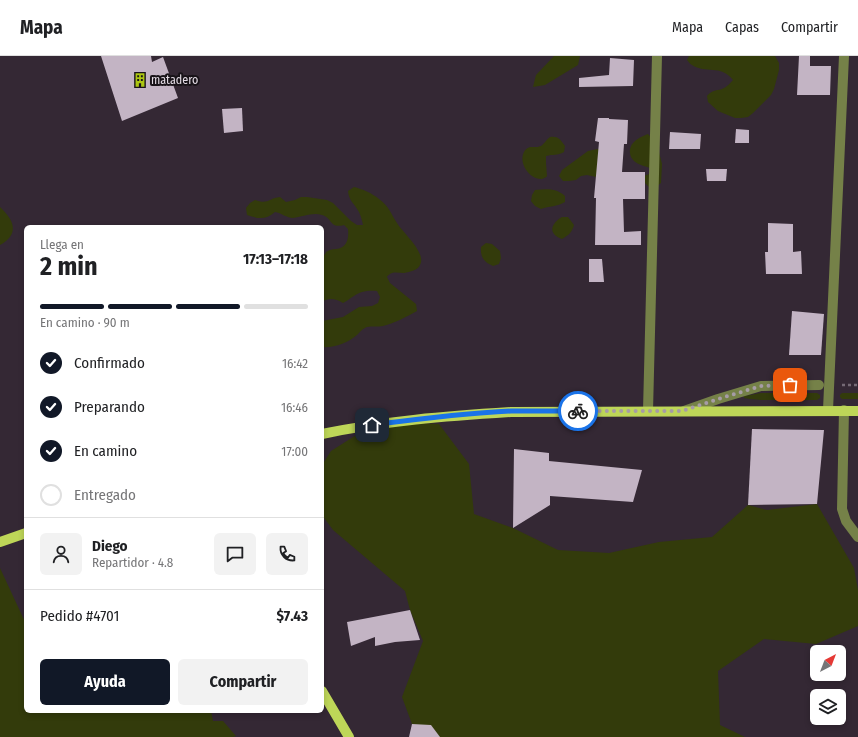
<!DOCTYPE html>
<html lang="es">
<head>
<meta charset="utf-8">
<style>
	:root { --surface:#fff; --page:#f2f2f2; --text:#202124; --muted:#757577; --line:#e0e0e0; --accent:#111827 }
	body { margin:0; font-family:"Fira Sans Condensed",sans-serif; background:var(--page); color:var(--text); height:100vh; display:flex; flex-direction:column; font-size:15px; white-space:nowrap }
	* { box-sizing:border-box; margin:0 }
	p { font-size:13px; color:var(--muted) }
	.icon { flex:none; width:22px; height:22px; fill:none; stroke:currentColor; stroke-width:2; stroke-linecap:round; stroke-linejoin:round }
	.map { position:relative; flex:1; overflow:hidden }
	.details { position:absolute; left:24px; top:169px; width:300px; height:488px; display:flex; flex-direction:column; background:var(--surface); border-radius:6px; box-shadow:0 2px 6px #0003 }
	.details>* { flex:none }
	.needle { width:26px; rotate:42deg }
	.fabs { position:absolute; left:810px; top:589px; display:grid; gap:8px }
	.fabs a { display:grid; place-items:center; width:36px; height:36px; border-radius:6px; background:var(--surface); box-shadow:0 2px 6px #0003; font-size:20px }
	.pin { position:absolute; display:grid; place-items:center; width:34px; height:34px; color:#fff; margin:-17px; border-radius:8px; box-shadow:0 2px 6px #0006 }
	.courier { position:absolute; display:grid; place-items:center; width:40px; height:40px; margin:-20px; border:3px solid #1a73e8; border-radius:50%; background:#fff; color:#222; box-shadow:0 1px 5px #0007 }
	.overview em { font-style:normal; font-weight:700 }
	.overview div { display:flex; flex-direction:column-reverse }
	.overview { display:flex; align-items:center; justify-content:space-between; height:68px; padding:0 16px }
	h1 { font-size:26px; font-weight:700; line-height:30px }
	.bar { display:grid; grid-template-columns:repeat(4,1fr); gap:6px 4px; align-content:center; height:48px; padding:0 16px }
	.bar i { height:5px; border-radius:3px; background:var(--line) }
	.bar .on { background:var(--accent) }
	.bar p { grid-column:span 4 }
	.line { display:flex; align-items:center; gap:10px; padding:0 16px; border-top:1px solid var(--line) }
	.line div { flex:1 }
	.round { display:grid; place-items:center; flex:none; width:42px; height:42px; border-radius:6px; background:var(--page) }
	ol { padding:0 16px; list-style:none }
	li { display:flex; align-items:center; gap:12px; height:44px }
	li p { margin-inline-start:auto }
	li .icon { padding:4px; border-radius:50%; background:var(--accent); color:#fff; stroke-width:4 }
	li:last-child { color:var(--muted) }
	li i { width:22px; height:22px; border:2px solid var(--line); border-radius:50% }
	.primary-button { display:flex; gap:8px; margin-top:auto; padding:8px 16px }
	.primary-button a { flex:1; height:46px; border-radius:6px; background:var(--accent); color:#fff; font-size:16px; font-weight:700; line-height:46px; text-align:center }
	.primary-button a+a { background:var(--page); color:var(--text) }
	header { display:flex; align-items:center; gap:24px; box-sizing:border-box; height:56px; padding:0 20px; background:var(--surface); border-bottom:1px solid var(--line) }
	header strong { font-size:19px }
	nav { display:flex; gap:22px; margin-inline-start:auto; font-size:14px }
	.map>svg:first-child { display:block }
</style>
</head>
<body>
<header>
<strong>Mapa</strong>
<nav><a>Mapa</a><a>Capas</a><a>Compartir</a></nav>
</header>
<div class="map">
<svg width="858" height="681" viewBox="0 0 858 681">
	<rect width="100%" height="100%" fill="#342834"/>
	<g fill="#333b0b">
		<path d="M554 0H580L578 9 545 29 533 31 536 19Z"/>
		<path d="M689 0H775L779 7V14L774 33 771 39 753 57 748 61 741 62H735L718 55 708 46 707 40C712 34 715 35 722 33 727 31 730 27 733 24 721 8 705 18 692 9 691 9 688 5 687 4Z"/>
		<path d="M648 78 657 88 662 108 661 127 656 131H649L644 126V120L649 118 652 113C646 110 638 109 634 105 632 103 630 100 630 97 629 86 640 81 648 78Z"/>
		<path d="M550 81C558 80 560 83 565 90L564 96C557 100 553 98 546 100V107L547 120C547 121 542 123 542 123 530 124 518 107 524 96 529 88 534 93 541 90 543 89 547 83 550 81Z"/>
		<path d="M602 92 601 122 587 119 581 120 576 124 569 125H563L559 120 562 114 588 95Z"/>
		<path d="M354 131C362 133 372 137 379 143 389 150 391 158 397 167 403 177 427 197 420 209 418 214 410 216 404 217 400 217 396 216 392 217 391 217 387 220 387 221L390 227 416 248 417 255C406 261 395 267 383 270 378 271 372 270 367 271 362 273 360 276 357 279 348 287 334 292 322 291V265L343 261 359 251 372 250 378 247 380 241 377 235C369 234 360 235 354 240 349 243 347 245 343 247 336 243 329 241 322 246V201C323 201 326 197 326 196 329 194 332 193 336 193 347 192 349 183 348 173L344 169C329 173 333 162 322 159 313 156 302 161 293 162 287 162 281 157 275 156 266 164 258 163 247 159L246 152 250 147 255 144C268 149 269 142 280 141L286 146 295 144 301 141H307L327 144 333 147 351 165 357 169H363C362 165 361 160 359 156 354 147 349 145 348 135Z"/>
		<path d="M535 134C547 133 556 132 565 140V146C557 151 549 150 541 153L535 150 531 145 532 139Z"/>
		<path d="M0 151C14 164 20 178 0 189Z"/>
		<path d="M562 161H568L574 169C572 176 569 179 562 183 548 178 550 168 562 161Z"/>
		<path d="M486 187 492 188 500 195 501 202 499 208 493 210C484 206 480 201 481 191Z"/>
		<path d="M761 337H817L820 339V342L817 344H761L750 343 744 342V340H745Z"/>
		<path d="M842 337H858V343H842L840 341V339Z"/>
		<path d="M399 366 439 368 469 408 474 458 513 472 558 494 609 497 659 486 712 481 748 449 767 454 817 448 854 512 858 534V570L816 588 764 583 718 615 720 669 745 681H432L412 668 402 641 423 585 410 554 405 535 333 474 322 459V409L331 395 372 369Z"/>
		<path d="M0 512 26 568V655H211L213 665H223L236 680 233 681H0Z"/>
	</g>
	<g fill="#c3b4c4">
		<path d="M101 0H151L152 6 163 1 178 42 122 65Z"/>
		<path d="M799 0H810V10H831L830 39H797Z"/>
		<path d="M610 2 634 4 633 30 579 31V22L609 19Z"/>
		<path d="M242 52 243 75 224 77 222 53Z"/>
		<path d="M598 62H609V63L628 64 627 88H624L622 116H645V143H623L624 176 641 175V189H595L596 142H594L599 86 595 85Z"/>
		<path d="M736 73 749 74V87H735Z"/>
		<path d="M670 76 701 78 700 93H669Z"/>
		<path d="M706 113H727L726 125H707Z"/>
		<path d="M768 167 793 168V196L801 195 802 218H766L765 196H768Z"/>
		<path d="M589 203H602L604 226H589Z"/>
		<path d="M792 255 824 258 821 299H789Z"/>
		<path d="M752 373 824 374 817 448 748 449Z"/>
		<path d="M514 393 549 397V405L642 414 633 446 550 440V449L513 472Z"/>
		<path d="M410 554 420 584 395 586 375 590V581L351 590 347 566Z"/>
		<path d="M412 668 431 669 440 681H409Z"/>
	</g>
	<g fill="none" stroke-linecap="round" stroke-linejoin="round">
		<path stroke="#756a75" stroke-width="2.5" stroke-dasharray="3 3" stroke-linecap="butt" d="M842 329H858"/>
		<g stroke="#758148" stroke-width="10">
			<path d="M828 354 844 0"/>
			<path d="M844 354 842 453 846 465 858 481"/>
			<path d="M648 355 657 0"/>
			<path d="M684 355 718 343 761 330 819 329"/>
		</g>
		<g stroke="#bed658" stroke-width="10">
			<path d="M322 378C384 365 447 360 511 356L858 355"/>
			<path d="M0 486 26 477"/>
			<path d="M322 635 349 681"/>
		</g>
	</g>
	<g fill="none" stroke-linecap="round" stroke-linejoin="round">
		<path stroke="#a69ca6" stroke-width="4" stroke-dasharray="0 7.2" d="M578 355H682L718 343 761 330 790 329"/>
		<path stroke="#1a73e8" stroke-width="5" d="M372 369C418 363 465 357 511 355 534 355 556 355 578 355"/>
	</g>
	<defs>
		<symbol id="building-bare" viewBox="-9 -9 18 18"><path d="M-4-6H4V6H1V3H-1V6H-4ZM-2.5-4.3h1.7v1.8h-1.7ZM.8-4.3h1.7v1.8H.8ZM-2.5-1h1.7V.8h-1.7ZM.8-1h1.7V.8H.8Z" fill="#acc612" stroke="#181318" stroke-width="2.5" paint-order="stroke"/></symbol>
	</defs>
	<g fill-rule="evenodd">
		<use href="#building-bare" x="130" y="14" width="20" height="20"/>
	</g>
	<g text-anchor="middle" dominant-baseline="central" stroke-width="4" stroke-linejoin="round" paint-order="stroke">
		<g font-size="12" fill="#e3dbe4" stroke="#181318" text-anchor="start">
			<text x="151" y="24">matadero</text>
		</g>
	</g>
</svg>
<div class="fabs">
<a><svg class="needle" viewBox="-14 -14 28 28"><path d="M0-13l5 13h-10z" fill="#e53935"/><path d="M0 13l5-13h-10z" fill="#757577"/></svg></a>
<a><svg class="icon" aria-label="layers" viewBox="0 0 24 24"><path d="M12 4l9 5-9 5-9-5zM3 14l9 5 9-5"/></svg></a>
</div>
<div class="pin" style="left:790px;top:329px;background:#ea580c"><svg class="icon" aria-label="bag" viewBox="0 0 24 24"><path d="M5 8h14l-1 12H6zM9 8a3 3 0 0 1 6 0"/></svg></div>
<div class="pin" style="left:372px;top:369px;background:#1f2937"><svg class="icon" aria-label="home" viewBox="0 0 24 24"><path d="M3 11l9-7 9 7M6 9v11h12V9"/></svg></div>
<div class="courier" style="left:578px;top:355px"><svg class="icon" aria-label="bike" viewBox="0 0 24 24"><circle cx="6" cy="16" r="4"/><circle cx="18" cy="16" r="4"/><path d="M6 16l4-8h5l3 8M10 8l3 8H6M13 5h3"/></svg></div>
<section class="details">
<div class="overview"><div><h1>2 min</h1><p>Llega en</p></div><em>17:13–17:18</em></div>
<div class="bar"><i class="on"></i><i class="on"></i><i class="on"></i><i></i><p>En camino · 90 m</p></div>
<ol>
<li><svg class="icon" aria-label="check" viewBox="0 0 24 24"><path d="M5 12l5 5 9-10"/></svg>Confirmado<p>16:42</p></li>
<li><svg class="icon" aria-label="check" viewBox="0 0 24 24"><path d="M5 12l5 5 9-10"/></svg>Preparando<p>16:46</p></li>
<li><svg class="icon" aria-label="check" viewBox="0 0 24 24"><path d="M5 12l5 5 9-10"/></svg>En camino<p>17:00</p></li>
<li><i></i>Entregado</li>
</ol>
<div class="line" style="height:72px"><a class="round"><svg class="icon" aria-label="person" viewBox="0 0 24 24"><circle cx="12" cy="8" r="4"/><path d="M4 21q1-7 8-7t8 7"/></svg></a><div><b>Diego</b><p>Repartidor · 4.8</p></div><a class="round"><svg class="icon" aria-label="chat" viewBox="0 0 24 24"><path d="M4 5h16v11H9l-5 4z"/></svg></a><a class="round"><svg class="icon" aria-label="phone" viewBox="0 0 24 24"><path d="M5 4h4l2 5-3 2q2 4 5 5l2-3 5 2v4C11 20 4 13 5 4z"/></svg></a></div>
<div class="line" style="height:52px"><div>Pedido #4701</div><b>$7.43</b></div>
<div class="primary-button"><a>Ayuda</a><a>Compartir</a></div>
</section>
</div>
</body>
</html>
